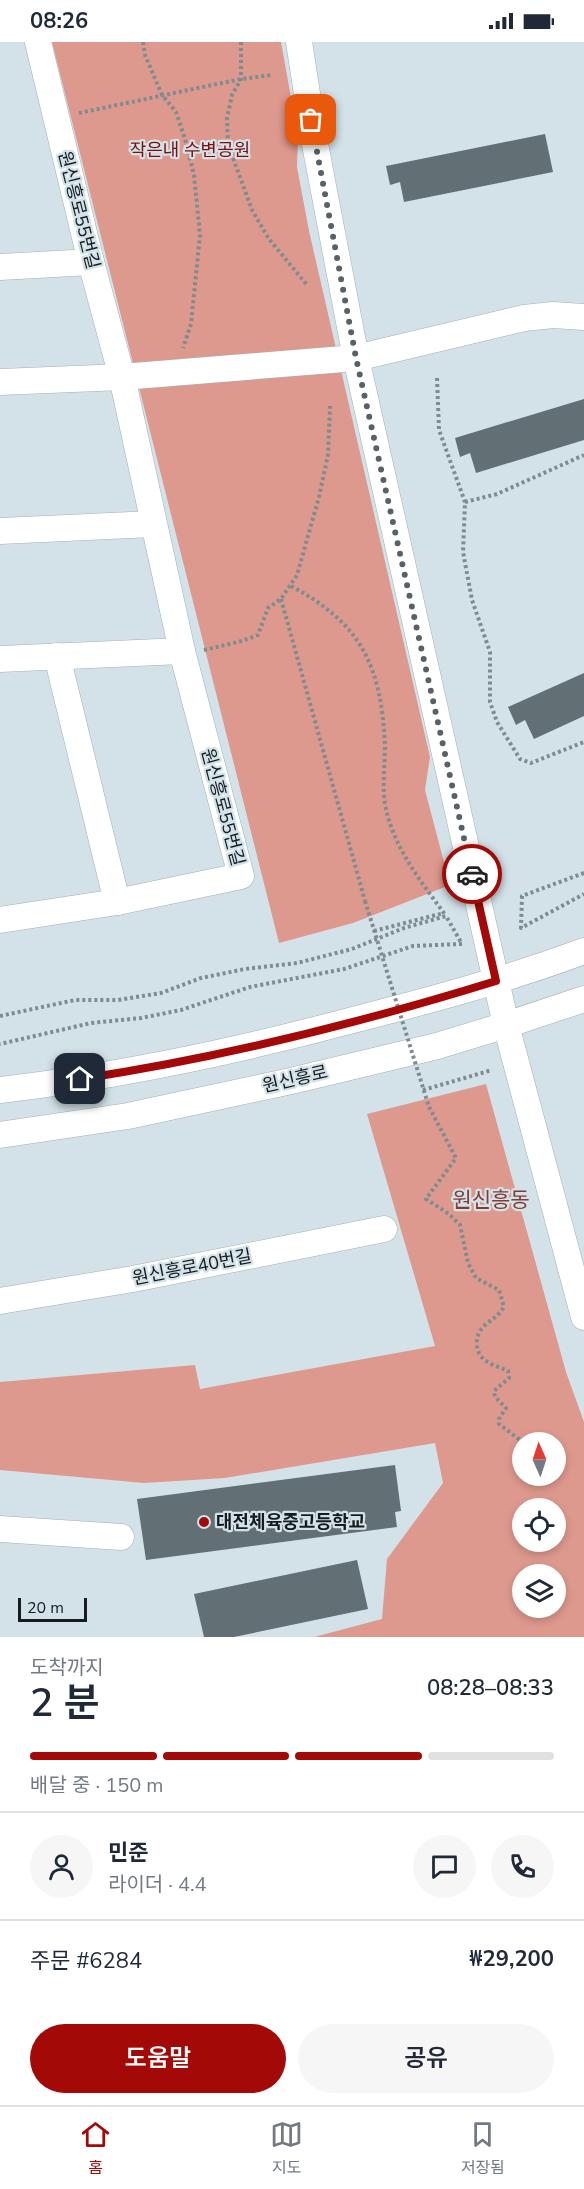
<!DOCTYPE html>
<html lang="ko">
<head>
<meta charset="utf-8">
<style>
	:root { --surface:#fff; --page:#f6f6f7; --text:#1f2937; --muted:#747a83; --line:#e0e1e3; --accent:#a20907 }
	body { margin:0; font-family:"Nunito Sans","Noto Sans KR",sans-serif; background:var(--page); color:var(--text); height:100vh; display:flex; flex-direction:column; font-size:22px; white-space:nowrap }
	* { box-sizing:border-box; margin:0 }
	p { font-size:20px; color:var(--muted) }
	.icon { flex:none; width:33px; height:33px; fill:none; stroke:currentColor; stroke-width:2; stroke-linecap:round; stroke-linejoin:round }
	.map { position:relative; height:1595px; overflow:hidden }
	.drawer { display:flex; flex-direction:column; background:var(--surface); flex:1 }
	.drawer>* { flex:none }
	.needle { width:39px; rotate:357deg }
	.controls { position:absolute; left:512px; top:1390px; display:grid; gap:12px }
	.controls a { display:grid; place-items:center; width:54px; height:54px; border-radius:50%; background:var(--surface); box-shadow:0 3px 9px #0003; font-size:30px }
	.scale { position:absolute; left:18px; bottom:15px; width:69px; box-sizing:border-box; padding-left:6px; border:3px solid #161c1e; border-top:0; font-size:16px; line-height:21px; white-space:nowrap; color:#161c1e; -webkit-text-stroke:4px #d3e2e9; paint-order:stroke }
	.pin { position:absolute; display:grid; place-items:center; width:51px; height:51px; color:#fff; margin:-26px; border-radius:12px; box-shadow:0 3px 9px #0006 }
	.courier { position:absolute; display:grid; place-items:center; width:60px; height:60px; margin:-30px; border:4px solid #a20907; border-radius:50%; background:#fff; color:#222; box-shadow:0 2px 8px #0007 }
	.headline em { font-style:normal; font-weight:600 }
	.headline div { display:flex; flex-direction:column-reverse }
	.headline { display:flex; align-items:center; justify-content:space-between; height:102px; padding:0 30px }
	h1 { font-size:39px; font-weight:600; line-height:45px }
	.bar { display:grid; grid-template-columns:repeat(4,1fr); gap:9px 6px; align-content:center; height:72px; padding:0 30px }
	.bar i { height:8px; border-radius:4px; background:var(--line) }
	.bar .selected { background:var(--accent) }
	.bar p { grid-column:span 4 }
	.line { display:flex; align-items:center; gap:15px; padding:0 30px; border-top:2px solid var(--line) }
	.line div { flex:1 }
	.round { display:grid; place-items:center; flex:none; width:63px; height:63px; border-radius:32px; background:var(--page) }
	.button { display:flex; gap:12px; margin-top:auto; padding:12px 30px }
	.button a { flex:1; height:69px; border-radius:36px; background:var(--accent); color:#fff; font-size:24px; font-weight:600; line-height:69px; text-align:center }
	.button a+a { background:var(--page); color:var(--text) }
	.status { display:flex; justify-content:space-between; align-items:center; height:42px; padding:0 30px; background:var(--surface); direction:ltr }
	.status svg { height:16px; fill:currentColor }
	.tab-bar { display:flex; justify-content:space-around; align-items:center; height:84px; border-top:2px solid var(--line); background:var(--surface); font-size:16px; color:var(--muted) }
	.tab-bar a { display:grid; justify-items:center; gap:3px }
	.tab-bar .selected { color:var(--accent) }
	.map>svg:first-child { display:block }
</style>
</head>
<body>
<div class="status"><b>08:26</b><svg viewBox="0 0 49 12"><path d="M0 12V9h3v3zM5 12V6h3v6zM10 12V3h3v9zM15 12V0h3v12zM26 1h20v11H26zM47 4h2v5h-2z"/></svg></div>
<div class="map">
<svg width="584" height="1595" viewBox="0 0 584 1595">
	<rect width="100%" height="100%" fill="#d3e2e9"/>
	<g fill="#de998e" fill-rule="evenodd">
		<path d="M52 0H281L298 94 297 125 309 189 430 715 425 748 450 843 353 881 279 901Z"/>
		<path d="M486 1042 566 1330 584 1380V1595H314L382 1577 387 1517 443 1441 435 1401 225 1436 144 1441 0 1428V1340L195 1323 200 1347 435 1304 367 1072ZM522 1401H555V1434H522ZM522 1467H555V1500H522ZM522 1533H555V1566H522Z"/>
	</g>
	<g fill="#626f75">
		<path d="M545 92 553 130 404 160 400 140 390 143 386 124Z"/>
		<path d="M584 357V398L476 431 470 411 460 415 455 396Z"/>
		<path d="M584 631V674L534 697 525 678 516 683 508 665Z"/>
		<path d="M395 1423 401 1469 395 1470 397 1485 146 1518 137 1457Z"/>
		<path d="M357 1518 368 1567 234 1595H204L194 1552Z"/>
	</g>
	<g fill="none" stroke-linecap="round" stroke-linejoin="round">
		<defs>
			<g id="minor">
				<path d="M299 0 314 97 356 316 506 983 584 1275"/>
				<path d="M0 225 91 220"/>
				<path d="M0 340 122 335 356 316 524 276 553 273 584 275"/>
				<path d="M0 489 153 482"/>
				<path d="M57 614 117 860"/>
				<path d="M0 617 182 609"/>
				<path d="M0 878 117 860 241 834 182 609 122 335 91 220 38 0"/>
				<path d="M0 1048C119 1034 237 1009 353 978 431 958 509 937 584 909"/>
				<path d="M0 1093 128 1074 291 1039 437 1004 506 983 584 957"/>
				<path d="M0 1259 133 1237 384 1187"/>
				<path d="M0 1487 121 1495"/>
			</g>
		</defs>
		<use href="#minor" stroke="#a2b0b6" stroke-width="27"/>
		<g stroke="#808b90" stroke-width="4" stroke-dasharray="3 3" stroke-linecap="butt">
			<path d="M143 0 145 13 162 53 176 70 185 97 194 133 200 193 191 282 183 306"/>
			<path d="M241 0V37L232 53 227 76 228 102 252 168 269 197 307 243"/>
			<path d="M79 71 241 37 272 33"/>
			<path d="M437 336 439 388 465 460 463 510 472 558 490 610V660L497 680 520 717 531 721 584 700"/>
			<path d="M465 460 497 452 584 413"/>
			<path d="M291 544C362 582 381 624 385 703 385 723 382 742 385 762 393 806 421 839 446 874"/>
			<path d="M281 557 365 859"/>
			<path d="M204 608 242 599 258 593 268 566 281 557 297 533 319 455 328 413 330 364"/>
			<path d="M584 831 522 854 521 886 584 852"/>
			<path d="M374 889 444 871"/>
			<path d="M0 974 75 958H118L161 951 201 936 245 927 297 921 352 907 404 886 446 874 462 902 413 904 344 927 250 945 181 968 141 976 91 981 0 1002"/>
			<path d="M423 1048 492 1028"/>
			<path d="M429 1065 456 1116 426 1157 449 1172 460 1183 468 1221 476 1236 499 1248 504 1265C496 1277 492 1276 483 1285 479 1290 476 1296 477 1303 478 1320 495 1323 508 1329L509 1336 494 1349 495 1355 506 1366 499 1377V1382L524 1401"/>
		</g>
		<use href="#minor" stroke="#fff" stroke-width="26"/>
		<path stroke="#808b90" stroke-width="4" stroke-dasharray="3 3" stroke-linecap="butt" d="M365 859 429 1065"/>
	</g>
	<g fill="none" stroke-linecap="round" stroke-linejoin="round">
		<path stroke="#586165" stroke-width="6" stroke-dasharray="0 10.8" d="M311 78 356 316 472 832"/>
		<path stroke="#a20907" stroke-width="8" d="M80 1037C220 1016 360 981 496 939L472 832"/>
	</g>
	<circle fill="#a20907" stroke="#d3e2e9" stroke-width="2" cx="204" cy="1480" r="6"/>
	<g text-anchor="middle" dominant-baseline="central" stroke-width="4.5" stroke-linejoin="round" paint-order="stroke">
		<g font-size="18" fill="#7e0e0a" stroke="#d3e2e9">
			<text x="190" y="108">작은내 수변공원</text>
		</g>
		<g font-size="18" fill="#161c1e" stroke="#d3e2e9">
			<text transform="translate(79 168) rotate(76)">원신흥로55번길</text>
			<text transform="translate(223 765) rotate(75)">원신흥로55번길</text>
			<text transform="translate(295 1037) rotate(-13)">원신흥로</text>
			<text transform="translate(192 1225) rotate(-11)">원신흥로40번길</text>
		</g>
		<g font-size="18" font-weight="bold" fill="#161c1e" stroke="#d3e2e9" text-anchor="start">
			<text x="216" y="1480">대전체육중고등학교</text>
		</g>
		<g font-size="21" fill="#833c33" stroke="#d3e2e9">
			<text x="491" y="1158">원신흥동</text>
		</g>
	</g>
</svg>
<div class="controls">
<a><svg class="needle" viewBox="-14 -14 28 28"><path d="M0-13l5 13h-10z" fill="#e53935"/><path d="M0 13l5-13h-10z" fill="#747a83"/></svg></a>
<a><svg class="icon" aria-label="locate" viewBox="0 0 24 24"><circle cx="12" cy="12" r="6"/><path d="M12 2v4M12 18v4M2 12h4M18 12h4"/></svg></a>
<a><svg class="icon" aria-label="layers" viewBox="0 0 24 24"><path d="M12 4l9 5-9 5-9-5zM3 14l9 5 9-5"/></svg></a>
</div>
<div class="scale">20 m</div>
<div class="pin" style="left:311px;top:78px;background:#ea580c"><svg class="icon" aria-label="bag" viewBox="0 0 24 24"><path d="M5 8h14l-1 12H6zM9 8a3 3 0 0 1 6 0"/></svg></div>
<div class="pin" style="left:80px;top:1037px;background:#1f2937"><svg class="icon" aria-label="home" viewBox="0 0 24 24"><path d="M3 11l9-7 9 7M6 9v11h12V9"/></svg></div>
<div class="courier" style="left:472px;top:832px"><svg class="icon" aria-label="car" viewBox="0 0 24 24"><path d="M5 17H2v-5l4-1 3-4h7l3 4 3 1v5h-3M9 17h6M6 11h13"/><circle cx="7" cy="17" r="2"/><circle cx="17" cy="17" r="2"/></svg></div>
</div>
<section class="drawer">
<div class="headline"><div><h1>2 분</h1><p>도착까지</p></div><em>08:28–08:33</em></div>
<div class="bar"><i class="selected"></i><i class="selected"></i><i class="selected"></i><i></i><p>배달 중 · 150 m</p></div>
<div class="line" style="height:108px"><a class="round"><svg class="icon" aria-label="person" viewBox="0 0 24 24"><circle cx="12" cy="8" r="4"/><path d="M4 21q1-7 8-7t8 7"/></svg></a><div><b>민준</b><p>라이더 · 4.4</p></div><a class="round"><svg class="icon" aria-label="chat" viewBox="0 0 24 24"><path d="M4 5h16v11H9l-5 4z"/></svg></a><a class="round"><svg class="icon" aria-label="phone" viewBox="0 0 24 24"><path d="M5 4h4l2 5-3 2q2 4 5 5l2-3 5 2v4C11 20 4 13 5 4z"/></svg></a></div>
<div class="line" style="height:78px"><div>주문 #6284</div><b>₩29,200</b></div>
<div class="button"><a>도움말</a><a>공유</a></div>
</section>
<nav class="tab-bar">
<a class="selected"><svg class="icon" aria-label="home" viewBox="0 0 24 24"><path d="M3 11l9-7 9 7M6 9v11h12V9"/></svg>홈</a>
<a><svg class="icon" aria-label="map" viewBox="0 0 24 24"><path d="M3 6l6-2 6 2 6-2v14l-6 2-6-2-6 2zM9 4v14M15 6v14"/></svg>지도</a>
<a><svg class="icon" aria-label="saved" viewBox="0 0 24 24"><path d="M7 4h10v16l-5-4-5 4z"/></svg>저장됨</a>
</nav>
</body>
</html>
